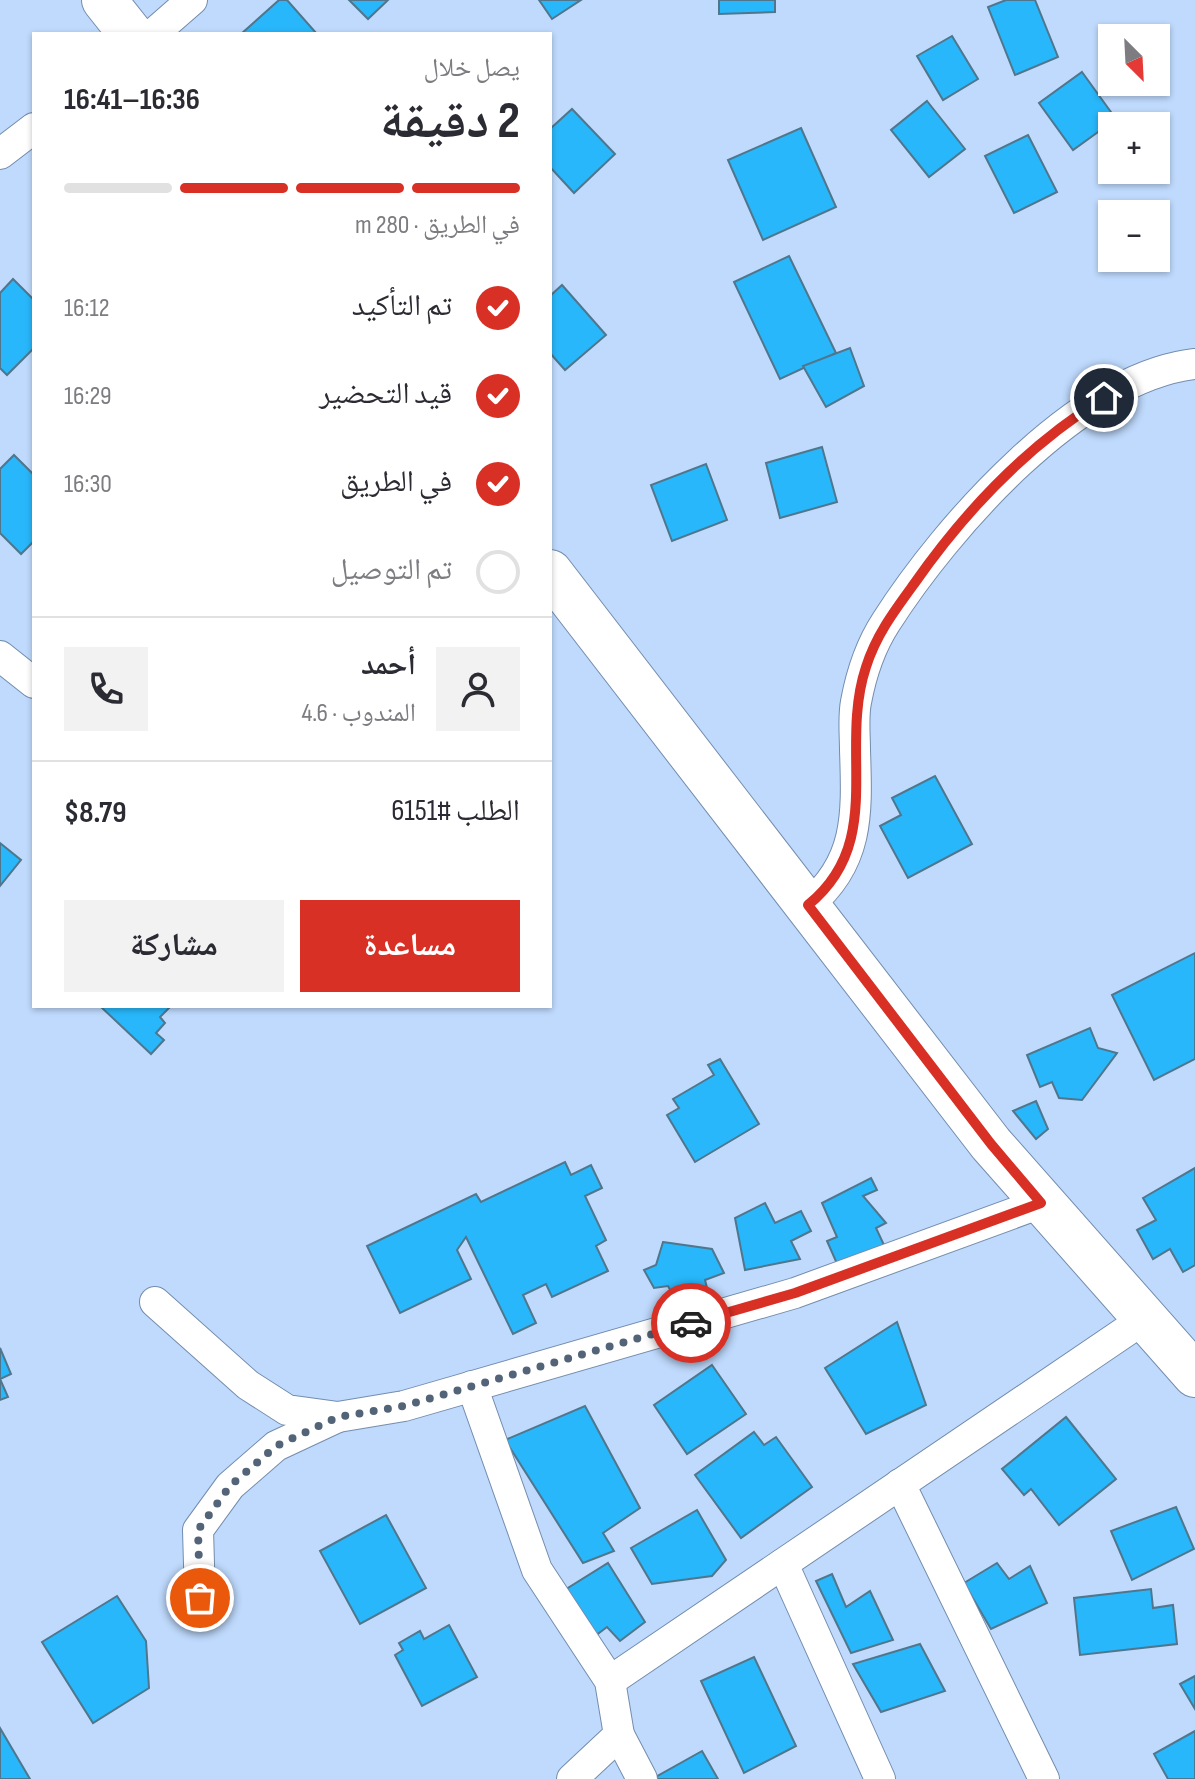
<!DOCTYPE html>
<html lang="ar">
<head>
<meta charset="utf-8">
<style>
	:root { --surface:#fff; --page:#f2f2f3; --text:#2b2b33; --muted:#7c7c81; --line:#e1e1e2; --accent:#d93025 }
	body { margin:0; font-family:"Sofia Sans Condensed","Noto Naskh Arabic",sans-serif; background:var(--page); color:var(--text); direction:rtl; height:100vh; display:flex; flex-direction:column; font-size:30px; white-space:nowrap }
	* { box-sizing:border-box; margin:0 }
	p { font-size:26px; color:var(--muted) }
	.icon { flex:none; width:44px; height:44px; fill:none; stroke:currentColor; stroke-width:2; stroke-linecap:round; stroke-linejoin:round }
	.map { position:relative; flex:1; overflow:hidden; direction:ltr }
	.panel { position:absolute; left:32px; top:32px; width:520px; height:976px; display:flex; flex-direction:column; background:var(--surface); border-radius:0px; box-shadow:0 2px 6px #0004; direction:rtl }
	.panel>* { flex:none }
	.needle { width:52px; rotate:156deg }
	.fabs { position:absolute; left:1098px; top:24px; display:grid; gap:16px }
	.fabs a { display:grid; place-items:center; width:72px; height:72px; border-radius:0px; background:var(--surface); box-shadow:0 2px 6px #0004; font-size:40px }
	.pin { position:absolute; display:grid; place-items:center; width:68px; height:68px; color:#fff; margin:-34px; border:4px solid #fff; border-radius:50%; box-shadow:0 2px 8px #0007 }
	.courier { position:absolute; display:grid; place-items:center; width:80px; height:80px; margin:-40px; border:6px solid #d93025; border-radius:50%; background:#fff; color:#222; box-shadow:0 2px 10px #0007 }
	.headline em { font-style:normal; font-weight:700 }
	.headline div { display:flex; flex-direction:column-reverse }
	.headline { display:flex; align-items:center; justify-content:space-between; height:136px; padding:0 32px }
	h1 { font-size:52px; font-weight:700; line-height:60px }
	.bar { display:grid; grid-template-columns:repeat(4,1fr); gap:12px 8px; align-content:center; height:96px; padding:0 32px }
	.bar i { height:10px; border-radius:6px; background:var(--line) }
	.bar .on { background:var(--accent) }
	.bar p { grid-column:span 4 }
	.line { display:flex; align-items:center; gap:20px; padding:0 32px; border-top:2px solid var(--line) }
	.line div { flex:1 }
	.round { display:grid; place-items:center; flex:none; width:84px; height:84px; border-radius:0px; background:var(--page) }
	ol { padding:0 32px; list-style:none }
	li { display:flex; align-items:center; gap:24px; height:88px }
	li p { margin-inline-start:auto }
	li .icon { padding:8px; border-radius:50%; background:var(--accent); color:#fff; stroke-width:4 }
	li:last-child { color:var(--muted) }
	li i { width:44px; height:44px; border:4px solid var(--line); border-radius:50% }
	.primary-button { display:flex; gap:16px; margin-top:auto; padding:16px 32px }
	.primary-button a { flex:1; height:92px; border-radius:0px; background:var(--accent); color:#fff; font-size:32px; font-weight:700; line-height:92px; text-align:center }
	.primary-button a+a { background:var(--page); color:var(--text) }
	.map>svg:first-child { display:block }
</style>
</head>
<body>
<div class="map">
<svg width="1195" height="1779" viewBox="0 0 1195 1779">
	<rect width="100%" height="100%" fill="#bfdafd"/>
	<g fill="#28b7fa" stroke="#4f768d" stroke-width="2">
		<path d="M279 0H287L317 34H241Z"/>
		<path d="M349 0H388L368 19Z"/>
		<path d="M539 0H581L552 19Z"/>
		<path d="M719 0H775V12L719 14Z"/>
		<path d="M1006 0H1035L1058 57 1015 75 988 7Z"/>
		<path d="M952 36 978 79 943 100 917 56Z"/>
		<path d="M1082 72 1116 119 1073 150 1039 103Z"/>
		<path d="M927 101 965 149 929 177 891 130Z"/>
		<path d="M572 109 615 154 574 193 550 167V129Z"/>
		<path d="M801 128 836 207 763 240 728 160Z"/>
		<path d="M1028 135 1057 192 1014 213 985 156Z"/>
		<path d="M789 256 836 353 780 379 734 282Z"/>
		<path d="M13 279 34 300V348L7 375 0 368V293Z"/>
		<path d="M562 285 606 335 565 370 550 353V296Z"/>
		<path d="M850 348 864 386 826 407 803 366Z"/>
		<path d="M822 447 837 502 780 518 766 463Z"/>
		<path d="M14 455 34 475V541L21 554 0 533V469Z"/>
		<path d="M706 464 727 520 672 541 651 485Z"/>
		<path d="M935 776 972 844 908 878 880 826 901 815 892 798Z"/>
		<path d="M0 843 21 860 0 886Z"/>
		<path d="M1195 953V1059L1154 1080 1112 995Z"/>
		<path d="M100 1006H171L160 1017 165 1023 156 1033 164 1040 151 1054Z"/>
		<path d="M1090 1028 1098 1048 1117 1053 1082 1100 1059 1098 1052 1082 1040 1087 1027 1055Z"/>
		<path d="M720 1059 759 1124 695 1162 667 1115 679 1108 673 1099 714 1075 708 1065Z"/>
		<path d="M1036 1101 1048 1129 1036 1139 1013 1111Z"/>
		<path d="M565 1162 571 1175 591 1165 602 1188 585 1196 606 1240 596 1246 608 1271 552 1297 546 1284 523 1295 536 1323 513 1334 466 1237 457 1250 471 1279 400 1313 367 1246 476 1194 481 1202Z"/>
		<path d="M1195 1168V1265L1183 1272 1170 1249 1153 1259 1137 1230 1156 1220 1143 1198Z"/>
		<path d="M871 1178 877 1190 863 1196 886 1223 876 1228 884 1245 838 1266 827 1241 837 1237 822 1203Z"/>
		<path d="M765 1203 775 1223 801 1211 811 1231 791 1241 800 1259 745 1270 735 1218Z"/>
		<path d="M663 1242 712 1249 724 1273 705 1280 708 1292 678 1304 668 1286 654 1288 644 1270 656 1265Z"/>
		<path d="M897 1322 926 1405 866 1434 825 1368Z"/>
		<path d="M0 1348 11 1374 0 1379 8 1397 0 1400Z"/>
		<path d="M712 1365 746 1414 687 1454 654 1405Z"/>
		<path d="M585 1406 640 1508 603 1533 614 1551 583 1563 505 1440Z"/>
		<path d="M1066 1417 1116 1479 1059 1525 1031 1489 1024 1495 1002 1469Z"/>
		<path d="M754 1432 764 1445 776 1437 812 1487 741 1538 695 1475Z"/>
		<path d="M1176 1507 1194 1549 1132 1580 1111 1531Z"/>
		<path d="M697 1510 726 1560 712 1576 652 1584 631 1548Z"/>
		<path d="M386 1515 426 1588 360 1624 320 1551Z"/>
		<path d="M608 1563 645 1622 620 1641 607 1627 595 1636 563 1591Z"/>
		<path d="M997 1563 1009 1579 1030 1566 1047 1603 991 1629 964 1583Z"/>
		<path d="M832 1574 846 1607 870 1591 893 1640 851 1653 816 1581Z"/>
		<path d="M1151 1589 1153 1608 1173 1605 1177 1644 1080 1655 1074 1598Z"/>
		<path d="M117 1596 146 1641 149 1688 93 1723 42 1642Z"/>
		<path d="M449 1625 477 1677 422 1706 395 1655 403 1650 399 1643 420 1631 424 1639Z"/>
		<path d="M920 1644 945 1691 881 1712 853 1664Z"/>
		<path d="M754 1657 796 1746 744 1773 701 1681Z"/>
		<path d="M1195 1676V1709L1180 1684Z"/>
		<path d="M0 1728 30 1779H0Z"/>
		<path d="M1195 1731V1779H1168L1154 1754Z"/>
		<path d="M702 1751 718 1779H652Z"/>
	</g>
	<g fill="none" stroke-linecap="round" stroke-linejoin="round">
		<defs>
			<g id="street">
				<path d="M153 34 192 0"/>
				<path d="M0 154 34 128"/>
				<path d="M0 656 34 683"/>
				<path d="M808 905C860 862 857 812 855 750 855 735 853 717 856 702 861 675 871 645 886 622 946 528 1078 377 1195 364"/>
				<path d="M155 1302 248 1385 287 1410 338 1417 404 1406 795 1293 1041 1203"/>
				<path d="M472 1386 537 1570 610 1681 619 1735 572 1779"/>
				<path d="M900 1484 1044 1779"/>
				<path d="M783 1564 880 1779"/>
				<path d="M200 1598 198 1530 230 1486 276 1446 338 1417"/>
				<path d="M610 1681 1144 1319"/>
				<path d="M619 1735 642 1779"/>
			</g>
			<g id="secondary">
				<path d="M104 0 131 34"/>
				<path d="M550 572 991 1144 1195 1375"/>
			</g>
		</defs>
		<use href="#street" stroke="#748dad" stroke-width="32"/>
		<use href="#secondary" stroke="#748dad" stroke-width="46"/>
		<use href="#street" stroke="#fff" stroke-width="30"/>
		<use href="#secondary" stroke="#fff" stroke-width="44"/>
	</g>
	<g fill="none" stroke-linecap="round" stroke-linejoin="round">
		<path stroke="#546478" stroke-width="8" stroke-dasharray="0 14.4" d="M200 1598 198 1530 230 1486 276 1446 338 1417 404 1406 691 1323"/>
		<path stroke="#d93025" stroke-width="10" d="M691 1323 795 1293 1041 1203 991 1144 808 905C887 841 838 751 866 667 876 635 895 610 914 584 965 511 1028 445 1104 398"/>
	</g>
</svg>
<div class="fabs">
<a><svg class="needle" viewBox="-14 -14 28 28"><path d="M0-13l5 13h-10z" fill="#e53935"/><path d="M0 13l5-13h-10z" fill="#7c7c81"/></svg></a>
<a>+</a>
<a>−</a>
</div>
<div class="pin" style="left:200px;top:1598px;background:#ea580c"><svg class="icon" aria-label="bag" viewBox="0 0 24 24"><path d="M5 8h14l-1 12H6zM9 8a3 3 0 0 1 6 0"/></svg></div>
<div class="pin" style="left:1104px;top:398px;background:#1f2937"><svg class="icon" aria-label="home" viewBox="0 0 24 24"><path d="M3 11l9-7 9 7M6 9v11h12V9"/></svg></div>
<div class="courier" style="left:691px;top:1323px"><svg class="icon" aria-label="car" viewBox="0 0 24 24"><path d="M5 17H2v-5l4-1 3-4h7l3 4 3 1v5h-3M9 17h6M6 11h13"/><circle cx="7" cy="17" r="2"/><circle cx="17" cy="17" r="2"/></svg></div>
<section class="panel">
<div class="headline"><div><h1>2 دقيقة</h1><p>يصل خلال</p></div><em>16:36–16:41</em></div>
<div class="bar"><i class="on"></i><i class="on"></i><i class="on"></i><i></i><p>في الطريق · 280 m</p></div>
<ol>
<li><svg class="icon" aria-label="check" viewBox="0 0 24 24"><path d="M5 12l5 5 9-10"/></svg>تم التأكيد<p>16:12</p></li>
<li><svg class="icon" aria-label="check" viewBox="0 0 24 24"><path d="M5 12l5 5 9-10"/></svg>قيد التحضير<p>16:29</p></li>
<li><svg class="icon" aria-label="check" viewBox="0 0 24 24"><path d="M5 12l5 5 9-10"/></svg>في الطريق<p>16:30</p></li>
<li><i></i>تم التوصيل</li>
</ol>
<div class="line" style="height:144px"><a class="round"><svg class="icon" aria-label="person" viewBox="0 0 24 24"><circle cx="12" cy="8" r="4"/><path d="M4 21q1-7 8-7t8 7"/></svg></a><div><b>أحمد</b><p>المندوب · 4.6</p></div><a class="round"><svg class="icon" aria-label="phone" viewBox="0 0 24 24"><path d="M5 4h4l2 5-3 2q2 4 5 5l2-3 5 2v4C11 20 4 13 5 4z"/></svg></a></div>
<div class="line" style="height:104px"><div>الطلب #6151</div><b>$8.79</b></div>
<div class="primary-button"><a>مساعدة</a><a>مشاركة</a></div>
</section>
</div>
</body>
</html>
